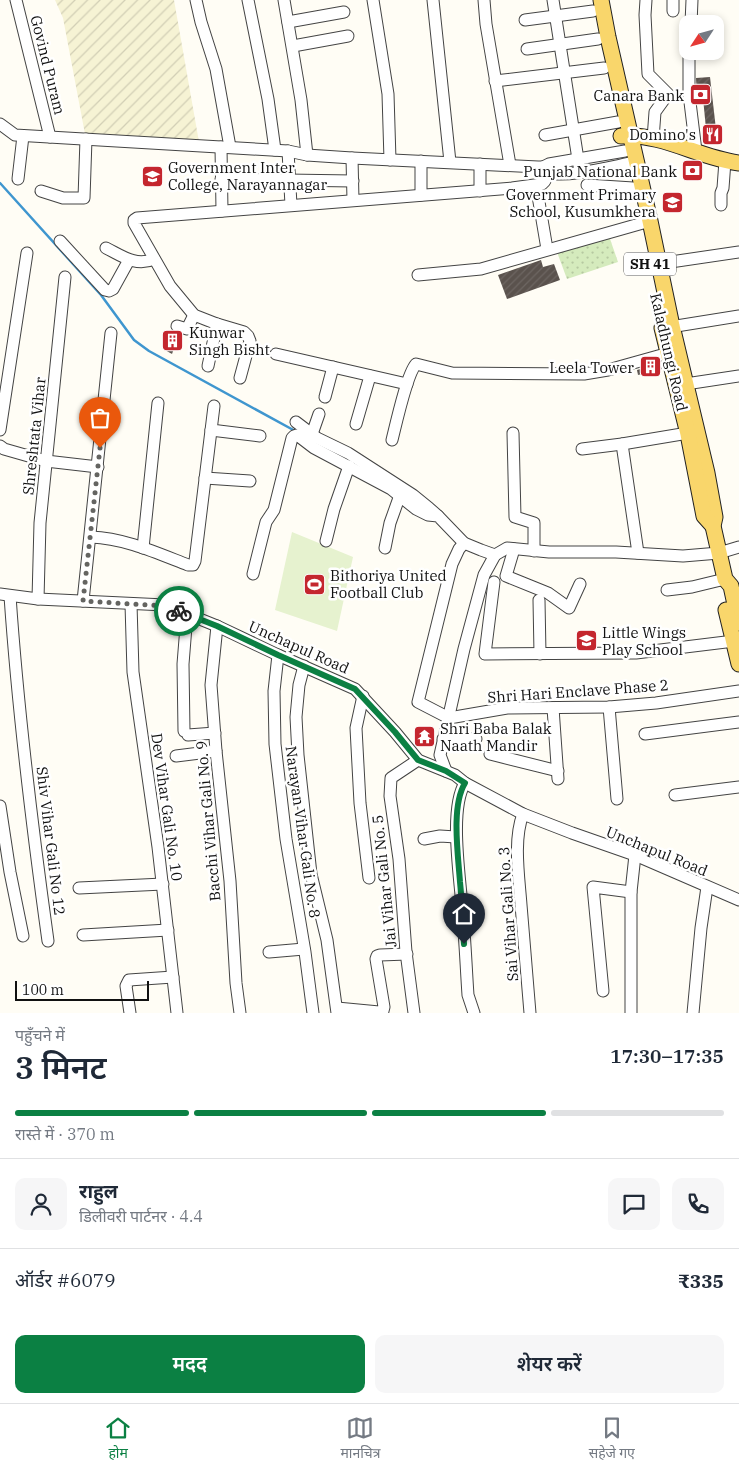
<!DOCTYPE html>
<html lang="hi">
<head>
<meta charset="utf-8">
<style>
	:root { --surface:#fff; --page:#f6f6f7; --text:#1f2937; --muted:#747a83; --line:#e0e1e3; --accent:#0b8043 }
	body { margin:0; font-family:"IBM Plex Serif","Noto Sans Devanagari",serif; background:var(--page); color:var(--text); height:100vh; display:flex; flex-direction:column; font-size:19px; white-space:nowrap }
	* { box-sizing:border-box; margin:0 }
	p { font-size:16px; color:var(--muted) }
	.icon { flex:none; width:28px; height:28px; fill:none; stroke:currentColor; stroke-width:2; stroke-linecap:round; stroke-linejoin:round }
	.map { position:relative; height:1013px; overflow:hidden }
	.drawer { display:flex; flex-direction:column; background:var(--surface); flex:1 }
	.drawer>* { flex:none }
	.needle { width:32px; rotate:234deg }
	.tools { position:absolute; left:679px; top:15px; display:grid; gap:10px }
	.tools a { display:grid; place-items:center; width:45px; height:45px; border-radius:10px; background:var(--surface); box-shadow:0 2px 8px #0003; font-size:25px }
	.scale { position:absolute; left:15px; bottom:12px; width:134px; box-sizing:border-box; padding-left:5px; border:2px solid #111; border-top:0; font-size:14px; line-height:18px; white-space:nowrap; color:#111; -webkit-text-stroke:4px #fff; paint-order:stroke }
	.pin { position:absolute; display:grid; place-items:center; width:42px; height:42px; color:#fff; margin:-51px -21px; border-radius:50% 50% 50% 0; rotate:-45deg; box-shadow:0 0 5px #0007 }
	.pin .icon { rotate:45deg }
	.courier { position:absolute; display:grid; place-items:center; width:50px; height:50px; margin:-25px; border:4px solid #0b8043; border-radius:50%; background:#fff; color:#222; box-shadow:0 1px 6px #0007 }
	.overview em { font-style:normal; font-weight:600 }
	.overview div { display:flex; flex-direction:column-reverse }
	.overview { display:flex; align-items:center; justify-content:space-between; height:85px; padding:0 15px }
	h1 { font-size:32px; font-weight:600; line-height:38px }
	.bar { display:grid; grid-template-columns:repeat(4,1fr); gap:8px 5px; align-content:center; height:60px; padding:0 15px }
	.bar i { height:6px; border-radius:4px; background:var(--line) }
	.bar .selected { background:var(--accent) }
	.bar p { grid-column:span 4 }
	.line { display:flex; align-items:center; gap:12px; padding:0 15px; border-top:1px solid var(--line) }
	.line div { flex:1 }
	.round { display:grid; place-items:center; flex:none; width:52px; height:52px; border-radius:10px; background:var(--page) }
	.button { display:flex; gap:10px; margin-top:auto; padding:10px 15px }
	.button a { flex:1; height:58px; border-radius:10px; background:var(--accent); color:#fff; font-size:20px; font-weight:600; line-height:58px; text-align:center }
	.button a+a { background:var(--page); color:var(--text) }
	.dock { display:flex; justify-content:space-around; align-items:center; height:70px; border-top:1px solid var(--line); background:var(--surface); font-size:14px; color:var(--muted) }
	.dock a { display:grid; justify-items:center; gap:2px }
	.dock .selected { color:var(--accent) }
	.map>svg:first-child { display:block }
</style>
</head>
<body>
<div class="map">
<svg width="739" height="1013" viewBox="0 0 739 1013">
	<defs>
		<pattern id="farmland-furrows" width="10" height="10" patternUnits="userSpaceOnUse" patternTransform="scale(1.25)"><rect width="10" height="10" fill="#f6f3d4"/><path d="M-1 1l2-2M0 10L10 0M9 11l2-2" fill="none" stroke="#d2cfb5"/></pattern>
		<pattern id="grass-dots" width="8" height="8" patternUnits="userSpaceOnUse" patternTransform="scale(1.25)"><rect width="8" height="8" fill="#d5ebbd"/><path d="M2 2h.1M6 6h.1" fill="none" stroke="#b6c8a1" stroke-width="1.8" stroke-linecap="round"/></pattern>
		<pattern id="building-hatch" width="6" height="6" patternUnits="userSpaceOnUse" patternTransform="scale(1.25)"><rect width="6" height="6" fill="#5a524d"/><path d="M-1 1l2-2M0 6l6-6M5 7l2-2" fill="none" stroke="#6d6662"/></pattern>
	</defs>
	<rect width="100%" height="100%" fill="#fffdf5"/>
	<path fill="url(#farmland-furrows)" d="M55 0H174L199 142 85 134 63 18Z"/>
	<path fill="url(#grass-dots)" d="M609 236 618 262 567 279 557 252Z"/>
	<path fill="#e6f2cf" d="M292 532 353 557 337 631 275 610Z"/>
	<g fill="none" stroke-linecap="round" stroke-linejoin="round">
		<path stroke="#3f96cf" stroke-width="2.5" d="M0 183 101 295 134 340 149 351 297 432"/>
	</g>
	<g fill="url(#building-hatch)">
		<path d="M710 77 717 138 707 139 703 98 697 99 696 78Z"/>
		<path d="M541 260 543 267 554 264 560 280 507 299 498 275Z"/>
		<path d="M173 332 179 335 172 354 165 350Z"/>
		<path d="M661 363 662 369 638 375 637 370Z"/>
	</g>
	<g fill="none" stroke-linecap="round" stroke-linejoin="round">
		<defs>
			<g id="minor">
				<path d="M16 0 50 137"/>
				<path d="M196 0 201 22 216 69 230 147"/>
				<path d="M248 0 268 99 275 150"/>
				<path d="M284 0 301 100 307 155"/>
				<path d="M373 0 388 94 390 160"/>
				<path d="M433 0 450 162"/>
				<path d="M484 0 486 24 510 165"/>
				<path d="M553 0 580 172"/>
				<path d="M646 0 645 15 648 74 668 94 655 112 653 139"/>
				<path d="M673 11V0"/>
				<path d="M525 20 593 11"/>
				<path d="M288 22 344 12"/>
				<path d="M691 24 692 0"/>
				<path d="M293 46 348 36"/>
				<path d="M527 49 598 39"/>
				<path d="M689 51V94L696 151"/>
				<path d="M495 81 604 68"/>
				<path d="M0 124 15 135 288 151 307 155 352 158 538 167H543L545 172C566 179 613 166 636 162"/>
				<path d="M545 135 618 122"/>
				<path d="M221 147 222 211"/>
				<path d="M288 151 291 205"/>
				<path d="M352 158 353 200"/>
				<path d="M480 164V191"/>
				<path d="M543 167 549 164 625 151"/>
				<path d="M18 179 23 136"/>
				<path d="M221 179 353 181"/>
				<path d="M587 185 633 188"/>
				<path d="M537 190 547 249"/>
				<path d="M41 191 63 198H84L86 139"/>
				<path d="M421 195V161"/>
				<path d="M721 205V193L723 188 725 161"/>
				<path d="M60 241 105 290 109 291 113 289 129 260"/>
				<path d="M106 248C122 256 136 267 154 259"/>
				<path d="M650 265 739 252"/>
				<path d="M418 275 481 269 650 221"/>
				<path d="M177 326 187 329 194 315"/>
				<path d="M664 328 739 316"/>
				<path d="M276 354 407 384"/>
				<path d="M208 366 217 324"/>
				<path d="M240 378 250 341 248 336 244 332 217 324 194 315 170 286 134 223V220L137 218 512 188 542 184 545 181V172"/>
				<path d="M679 385 739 376"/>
				<path d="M325 397 333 367"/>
				<path d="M296 422 317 438 348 453 413 495 429 508 438 516"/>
				<path d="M356 424 370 376"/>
				<path d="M0 430 27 253"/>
				<path d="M211 430 260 436"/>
				<path d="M513 433 515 517 534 523V551"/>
				<path d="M312 434 319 414"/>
				<path d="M392 440C396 424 407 374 416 364L452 373 584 374 608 370 676 351"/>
				<path d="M622 444 638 553"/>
				<path d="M0 446 4 449 46 461 98 467"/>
				<path d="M582 449 622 444 694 432"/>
				<path d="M205 478 250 481"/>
				<path d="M91 537C124 538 157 553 188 565H193L195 561 214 406"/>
				<path d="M326 541 334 509 349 466"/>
				<path d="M464 543 459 549 452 564 418 702 449 718 507 708 609 707 656 703 739 691"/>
				<path d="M143 548 158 403"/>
				<path d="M385 548 390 523 400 495"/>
				<path d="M514 549 506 576 548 593 569 608 580 584"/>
				<path d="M253 574 266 522 274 510 292 438 294 436 297 435 314 448 391 489 416 509 428 515 438 516 464 543 481 550 495 555 507 548 549 552H616L683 556 719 553 739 547"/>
				<path d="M494 582 485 654 636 653 734 641"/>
				<path d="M667 590 692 587 725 579"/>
				<path d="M0 594 38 599 165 605 217 626 278 655 355 689 395 732 418 760 455 775 465 783 523 814 572 833 635 855 739 900"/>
				<path d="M10 596C18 712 32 826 48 941"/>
				<path d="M38 599 40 523 65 277"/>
				<path d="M539 600 540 654"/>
				<path d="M83 601 111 333"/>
				<path d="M131 604 133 672 158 847 177 1013"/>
				<path d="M217 626 211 685 216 751 230 881 236 983 240 1013"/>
				<path d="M278 655 274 691 275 744 286 839 305 952 313 1013"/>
				<path d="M304 666 299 685 296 717 298 755 311 874 327 940 337 1013"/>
				<path d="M363 696 356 728 360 803 369 878"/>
				<path d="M609 707 617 799"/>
				<path d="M553 708 558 779"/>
				<path d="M184 731 183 664 187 614"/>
				<path d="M645 734 739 722"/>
				<path d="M188 735 215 733"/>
				<path d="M443 739 458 738 476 739"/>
				<path d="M490 754 558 771"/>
				<path d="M176 756 216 751"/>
				<path d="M446 771 440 755 464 649 484 575 495 555"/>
				<path d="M465 783C449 809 460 876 462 907 465 937 466 966 468 995L474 1013"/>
				<path d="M675 795 739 787"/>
				<path d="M0 806 10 872 23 936"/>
				<path d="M523 814C513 840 519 877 521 905 524 941 527 977 530 1013"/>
				<path d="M424 839 440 836 456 837"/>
				<path d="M79 888 163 884"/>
				<path d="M83 935 168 930"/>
				<path d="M269 952 304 949"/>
				<path d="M603 991 593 887 631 892"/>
				<path d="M337 1008 379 1012 383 1011 384 1007 376 959 377 956 380 955 407 954"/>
				<path d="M130 1013 126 986 129 980 173 977"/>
				<path d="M414 1013 406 952 399 859 390 796 391 778 418 760"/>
				<path d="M631 1013V892L635 855"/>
				<path d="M693 1013 701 928 707 887"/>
			</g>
			<g id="major">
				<path d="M601 0 608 37 650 221 672 326 707 473 715 517 713 526 725 579 731 586 739 623"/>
				<path d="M621 136C663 133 699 158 739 163"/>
				<path d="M662 328 688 434 704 516 713 526"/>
				<path d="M726 610 739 664"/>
			</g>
		</defs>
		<use href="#minor" stroke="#444" stroke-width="13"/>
		<use href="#major" stroke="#222" stroke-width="17"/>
		<use href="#minor" stroke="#fff" stroke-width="11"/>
		<use href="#major" stroke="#f9d66b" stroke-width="15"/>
	</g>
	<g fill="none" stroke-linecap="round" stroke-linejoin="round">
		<path stroke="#646461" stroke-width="5" stroke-dasharray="0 9" d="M100 448 83 601 165 606 179 611"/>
		<path stroke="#0b8043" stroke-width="6" d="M179 611 217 626 278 655 355 689 395 732 418 760 446 771 465 783C451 806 458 854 460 882 462 902 463 923 464 944"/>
	</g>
	<defs>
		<symbol id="bank-square" viewBox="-11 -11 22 22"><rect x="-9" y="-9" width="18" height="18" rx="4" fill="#c4262e" stroke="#fff"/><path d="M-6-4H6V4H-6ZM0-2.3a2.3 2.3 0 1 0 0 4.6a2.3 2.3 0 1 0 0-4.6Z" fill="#fff"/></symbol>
		<symbol id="restaurant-square" viewBox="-11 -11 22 22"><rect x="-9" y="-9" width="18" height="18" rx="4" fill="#c4262e" stroke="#fff"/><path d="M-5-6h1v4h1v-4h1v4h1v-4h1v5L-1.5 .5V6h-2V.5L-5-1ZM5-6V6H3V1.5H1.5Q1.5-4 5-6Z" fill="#fff"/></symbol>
		<symbol id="school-square" viewBox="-11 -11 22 22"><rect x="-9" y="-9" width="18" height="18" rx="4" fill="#c4262e" stroke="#fff"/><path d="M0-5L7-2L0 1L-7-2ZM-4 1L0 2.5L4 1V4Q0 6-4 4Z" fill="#fff"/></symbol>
		<symbol id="building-square" viewBox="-11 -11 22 22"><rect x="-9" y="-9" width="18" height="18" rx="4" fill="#c4262e" stroke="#fff"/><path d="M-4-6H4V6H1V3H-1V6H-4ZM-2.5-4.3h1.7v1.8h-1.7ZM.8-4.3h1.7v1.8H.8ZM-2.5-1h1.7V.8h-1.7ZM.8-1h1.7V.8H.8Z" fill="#fff"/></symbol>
		<symbol id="stadium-square" viewBox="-11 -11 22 22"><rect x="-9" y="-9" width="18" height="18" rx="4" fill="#c4262e" stroke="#fff"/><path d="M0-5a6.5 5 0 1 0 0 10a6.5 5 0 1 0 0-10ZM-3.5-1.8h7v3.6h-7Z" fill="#fff"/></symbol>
		<symbol id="temple-square" viewBox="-11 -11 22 22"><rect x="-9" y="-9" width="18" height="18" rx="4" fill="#c4262e" stroke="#fff"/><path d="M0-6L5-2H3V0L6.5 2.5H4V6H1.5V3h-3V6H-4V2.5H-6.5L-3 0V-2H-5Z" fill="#fff"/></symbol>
	</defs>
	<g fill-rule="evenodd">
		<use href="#bank-square" x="688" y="82" width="25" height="25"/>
		<use href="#restaurant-square" x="700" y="122" width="25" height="25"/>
		<use href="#bank-square" x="680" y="158" width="25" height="25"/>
		<use href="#school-square" x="140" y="164" width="25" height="25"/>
		<use href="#school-square" x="660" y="190" width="25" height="25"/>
		<use href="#building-square" x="160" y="328" width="25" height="25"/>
		<use href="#building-square" x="638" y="354" width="25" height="25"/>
		<use href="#stadium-square" x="302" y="572" width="25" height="25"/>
		<use href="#school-square" x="574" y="628" width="25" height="25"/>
		<use href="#temple-square" x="412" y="724" width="25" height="25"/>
	</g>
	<g text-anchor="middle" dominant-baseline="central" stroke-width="5" stroke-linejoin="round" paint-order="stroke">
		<rect fill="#fff" stroke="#585858" stroke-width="1" x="624" y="252.5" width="52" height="23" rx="4"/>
		<g font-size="14" font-weight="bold" fill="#111">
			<text x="650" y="264">SH 41</text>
		</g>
		<g font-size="15" fill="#111" stroke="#fff">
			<text transform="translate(48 65) rotate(76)">Govind Puram</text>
			<text transform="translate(669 352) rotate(77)">Kaladhungi Road</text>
			<text transform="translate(34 436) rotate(-84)">Shreshtata Vihar</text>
			<text transform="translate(299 647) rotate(24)">Unchapul Road</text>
			<text transform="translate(578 691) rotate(-4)">Shri Hari Enclave Phase 2</text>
			<text transform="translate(167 807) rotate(82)">Dev Vihar Gali No. 10</text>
			<text transform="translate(208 821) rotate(-95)">Bacchi Vihar Gali No. 9</text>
			<text transform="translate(303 832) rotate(82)">Narayan Vihar Gali No. 8</text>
			<text transform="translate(51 841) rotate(83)">Shiv Vihar Gali No 12</text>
			<text transform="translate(657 851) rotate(22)">Unchapul Road</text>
			<text transform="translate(384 881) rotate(-96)">Jai Vihar Gali No. 5</text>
			<text transform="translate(508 914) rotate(-94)">Sai Vihar Gali No. 3</text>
		</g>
		<g font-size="15" fill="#111" stroke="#fff" text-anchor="end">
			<text x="684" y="95">Canara Bank</text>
			<text x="696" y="134">Domino's</text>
			<text x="168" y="167" text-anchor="start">Government Inter<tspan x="168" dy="17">College, Narayannagar</tspan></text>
			<text x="677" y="171">Punjab National Bank</text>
			<text x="656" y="194">Government Primary<tspan x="656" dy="17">School, Kusumkhera</tspan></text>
			<text x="189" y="332" text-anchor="start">Kunwar<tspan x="189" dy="17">Singh Bisht</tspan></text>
			<text x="634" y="367">Leela Tower</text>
			<text x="330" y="575" text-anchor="start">Bithoriya United<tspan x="330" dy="17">Football Club</tspan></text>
			<text x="602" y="632" text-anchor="start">Little Wings<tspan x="602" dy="17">Play School</tspan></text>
			<text x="440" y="728" text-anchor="start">Shri Baba Balak<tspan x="440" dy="17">Naath Mandir</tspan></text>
		</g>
	</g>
</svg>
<div class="tools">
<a><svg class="needle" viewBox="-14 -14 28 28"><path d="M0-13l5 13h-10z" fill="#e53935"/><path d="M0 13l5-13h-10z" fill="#747a83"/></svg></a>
</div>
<div class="scale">100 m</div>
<div class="pin" style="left:100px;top:448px;background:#ea580c"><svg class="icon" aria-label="bag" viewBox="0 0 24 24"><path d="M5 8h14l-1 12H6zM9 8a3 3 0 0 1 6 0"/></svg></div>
<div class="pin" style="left:464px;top:944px;background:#1f2937"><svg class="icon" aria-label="home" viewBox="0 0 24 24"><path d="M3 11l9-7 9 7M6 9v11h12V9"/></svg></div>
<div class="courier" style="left:179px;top:611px"><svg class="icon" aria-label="bike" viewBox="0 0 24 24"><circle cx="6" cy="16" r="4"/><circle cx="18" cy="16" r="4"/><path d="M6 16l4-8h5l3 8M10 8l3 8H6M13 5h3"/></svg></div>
</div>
<section class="drawer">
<div class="overview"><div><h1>3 मिनट</h1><p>पहुँचने में</p></div><em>17:30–17:35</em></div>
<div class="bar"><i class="selected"></i><i class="selected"></i><i class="selected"></i><i></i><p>रास्ते में · 370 m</p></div>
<div class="line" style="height:90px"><a class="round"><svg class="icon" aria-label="person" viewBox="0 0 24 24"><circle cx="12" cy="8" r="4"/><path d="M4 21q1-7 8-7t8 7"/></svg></a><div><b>राहुल</b><p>डिलीवरी पार्टनर · 4.4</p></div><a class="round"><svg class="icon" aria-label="chat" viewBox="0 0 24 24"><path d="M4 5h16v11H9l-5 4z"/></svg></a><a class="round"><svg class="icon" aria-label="phone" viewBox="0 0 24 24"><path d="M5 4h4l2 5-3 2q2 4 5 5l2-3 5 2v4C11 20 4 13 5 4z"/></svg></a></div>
<div class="line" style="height:65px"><div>ऑर्डर #6079</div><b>₹335</b></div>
<div class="button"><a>मदद</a><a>शेयर करें</a></div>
</section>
<nav class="dock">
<a class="selected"><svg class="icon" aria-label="home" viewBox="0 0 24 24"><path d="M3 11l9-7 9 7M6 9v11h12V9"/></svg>होम</a>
<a><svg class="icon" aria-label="map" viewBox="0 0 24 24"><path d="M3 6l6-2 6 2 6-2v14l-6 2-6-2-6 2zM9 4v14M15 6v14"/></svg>मानचित्र</a>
<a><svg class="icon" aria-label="saved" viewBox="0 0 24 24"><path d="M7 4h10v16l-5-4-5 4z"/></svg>सहेजे गए</a>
</nav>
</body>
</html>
